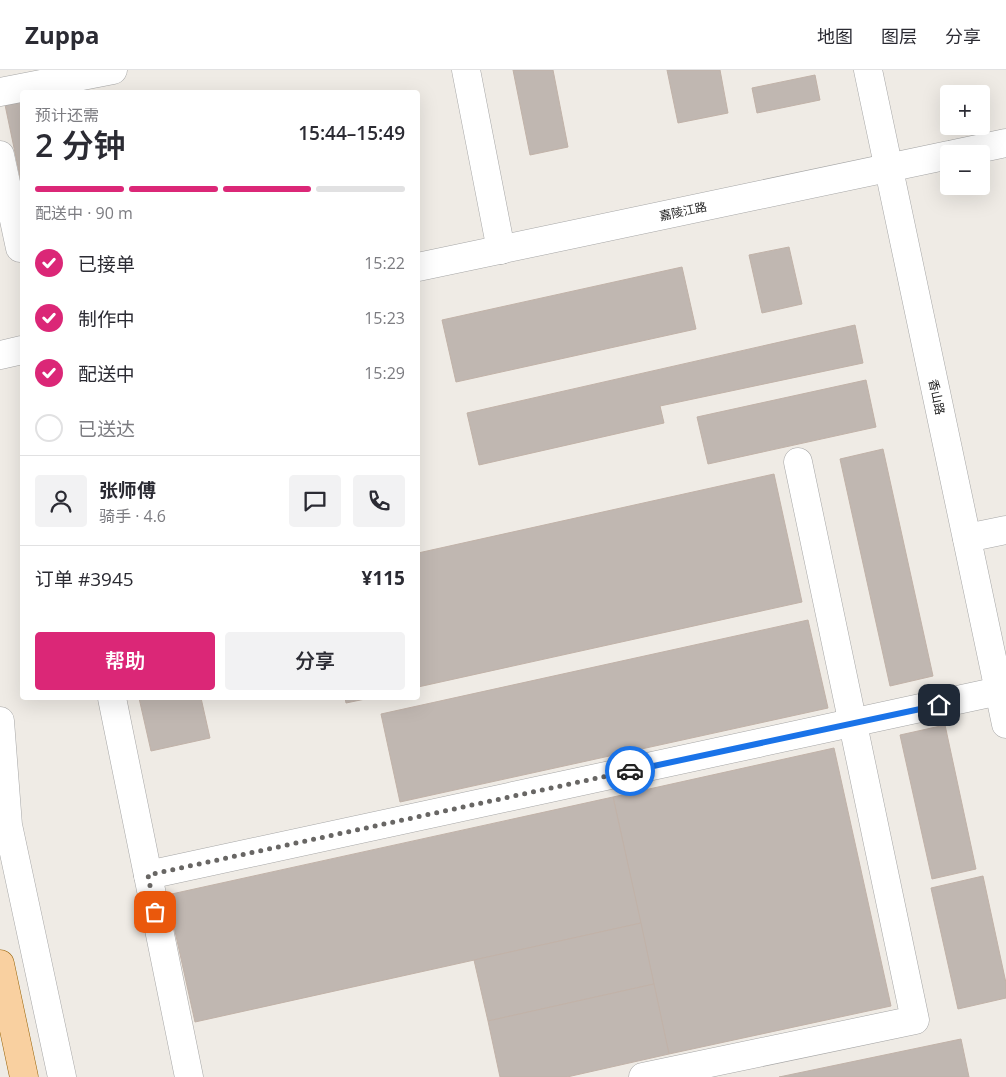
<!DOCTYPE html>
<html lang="zh">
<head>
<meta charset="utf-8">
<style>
	:root { --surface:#fff; --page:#f2f2f3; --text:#2b2b33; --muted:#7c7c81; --line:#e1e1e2; --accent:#db2777 }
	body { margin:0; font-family:"Open Sans","Noto Sans SC",sans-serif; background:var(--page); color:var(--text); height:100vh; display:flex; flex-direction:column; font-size:19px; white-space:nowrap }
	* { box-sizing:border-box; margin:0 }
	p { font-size:16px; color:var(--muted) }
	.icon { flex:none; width:28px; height:28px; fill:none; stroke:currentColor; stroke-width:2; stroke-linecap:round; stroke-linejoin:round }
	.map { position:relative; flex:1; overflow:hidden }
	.details { position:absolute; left:20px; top:20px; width:400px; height:610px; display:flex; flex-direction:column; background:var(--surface); border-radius:5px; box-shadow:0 5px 20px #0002 }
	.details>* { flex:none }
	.buttons { position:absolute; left:940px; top:15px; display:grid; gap:10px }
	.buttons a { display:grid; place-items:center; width:50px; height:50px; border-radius:5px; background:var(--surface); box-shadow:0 5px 20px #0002; font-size:25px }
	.pin { position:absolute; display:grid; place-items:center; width:42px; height:42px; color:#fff; margin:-21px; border-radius:10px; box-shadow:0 2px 8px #0006 }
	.courier { position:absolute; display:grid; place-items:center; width:50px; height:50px; margin:-25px; border:4px solid #1a73e8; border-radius:50%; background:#fff; color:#222; box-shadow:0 1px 6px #0007 }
	.headline em { font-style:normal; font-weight:600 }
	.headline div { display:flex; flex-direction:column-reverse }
	.headline { display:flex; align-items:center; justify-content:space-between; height:85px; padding:0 15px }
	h1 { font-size:32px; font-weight:600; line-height:38px }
	.bar { display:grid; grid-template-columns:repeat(4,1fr); gap:8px 5px; align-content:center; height:60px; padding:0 15px }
	.bar i { height:6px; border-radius:4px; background:var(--line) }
	.bar .current { background:var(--accent) }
	.bar p { grid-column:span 4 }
	.line { display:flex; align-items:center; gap:12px; padding:0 15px; border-top:1px solid var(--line) }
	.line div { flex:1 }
	.round { display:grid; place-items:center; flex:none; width:52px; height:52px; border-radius:5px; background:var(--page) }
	ol { padding:0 15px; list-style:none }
	li { display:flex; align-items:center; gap:15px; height:55px }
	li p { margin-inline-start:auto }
	li .icon { padding:5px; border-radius:50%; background:var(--accent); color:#fff; stroke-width:4 }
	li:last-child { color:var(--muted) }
	li i { width:28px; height:28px; border:2px solid var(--line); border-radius:50% }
	.cta { display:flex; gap:10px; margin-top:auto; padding:10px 15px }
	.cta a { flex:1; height:58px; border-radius:5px; background:var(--accent); color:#fff; font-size:20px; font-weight:600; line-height:58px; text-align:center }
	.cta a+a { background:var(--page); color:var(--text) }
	header { display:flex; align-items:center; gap:30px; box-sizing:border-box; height:70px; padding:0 25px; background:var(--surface); border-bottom:1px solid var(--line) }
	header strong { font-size:24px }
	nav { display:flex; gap:28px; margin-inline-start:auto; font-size:18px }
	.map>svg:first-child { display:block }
</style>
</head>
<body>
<header>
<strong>Zuppa</strong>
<nav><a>地图</a><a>图层</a><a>分享</a></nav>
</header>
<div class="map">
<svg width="1006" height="1007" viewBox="0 0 1006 1007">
	<rect width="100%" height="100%" fill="#efebe5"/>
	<g fill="#c0b7b1" stroke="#c1b2a8">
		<path d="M513 0H553L568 77 530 85Z"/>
		<path d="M667 0H720L728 43 678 53Z"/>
		<path d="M815 5 820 30 757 43 752 18Z"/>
		<path d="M22 26V116L4 30Z"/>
		<path d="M789 177 802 234 762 243 749 185Z"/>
		<path d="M682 197 696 259 456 312 442 250Z"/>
		<path d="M855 255 863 293 660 336 664 353 479 395 467 343Z"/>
		<path d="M866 310 876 357 708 394 697 347Z"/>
		<path d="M883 379 933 606 890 616 840 389Z"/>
		<path d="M774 404 802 532 418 617V483Z"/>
		<path d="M808 550 828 638 400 732 381 644Z"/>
		<path d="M139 628H201L210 668 151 681Z"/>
		<path d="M345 628H370L346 633Z"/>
		<path d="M945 655 976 799 932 809 900 665Z"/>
		<path d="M834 678 891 936 669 984 613 727Z"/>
		<path d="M613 727 641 853 195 952 167 825Z"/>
		<path d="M983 806 1006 913V928L958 939 931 818Z"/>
		<path d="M641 853 654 914 488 951 474 890Z"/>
		<path d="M654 914 669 984 567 1007H500L488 951Z"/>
		<path d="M961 969 969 1007H779Z"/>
	</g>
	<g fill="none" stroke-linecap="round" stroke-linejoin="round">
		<defs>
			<g id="minor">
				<path d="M466 0 501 180"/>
				<path d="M868 0 1006 654"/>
				<path d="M0 22 113 0"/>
				<path d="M954 84 1006 73"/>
				<path d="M0 85 20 178"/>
				<path d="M418 197 949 85"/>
				<path d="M0 285 22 280"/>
				<path d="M967 468 1006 460"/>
				<path d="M112 628 189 1007"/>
				<path d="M0 651 8 755 62 1007"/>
				<path d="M148 805 999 621"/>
				<path d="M643 1007 915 950 798 392"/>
			</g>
			<path id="major" d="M0 894 24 1007"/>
		</defs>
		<use href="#minor" stroke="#a6a6a6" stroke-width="29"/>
		<use href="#major" stroke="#956004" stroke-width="29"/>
		<use href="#minor" stroke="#fff" stroke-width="28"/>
		<use href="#major" stroke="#f9d0a0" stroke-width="28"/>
	</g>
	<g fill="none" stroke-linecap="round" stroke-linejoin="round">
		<path stroke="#686664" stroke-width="5" stroke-dasharray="0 9" d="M155 842 148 805 630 701"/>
		<path stroke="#1a73e8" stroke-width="6" d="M630 701 939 635"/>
	</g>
	<g text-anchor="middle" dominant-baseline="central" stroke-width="4" stroke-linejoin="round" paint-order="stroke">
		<g font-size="12" fill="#1f1f1f" stroke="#fff">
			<text transform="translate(683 141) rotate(-12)">嘉陵江路</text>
			<text transform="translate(937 327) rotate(78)">香山路</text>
		</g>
	</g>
</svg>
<div class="buttons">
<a>+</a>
<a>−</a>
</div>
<div class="pin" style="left:155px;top:842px;background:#ea580c"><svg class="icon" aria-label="bag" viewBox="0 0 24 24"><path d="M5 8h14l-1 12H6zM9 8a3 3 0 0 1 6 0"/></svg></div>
<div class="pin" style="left:939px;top:635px;background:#1f2937"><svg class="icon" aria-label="home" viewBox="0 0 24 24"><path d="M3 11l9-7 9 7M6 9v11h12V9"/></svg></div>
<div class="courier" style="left:630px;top:701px"><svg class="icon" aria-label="car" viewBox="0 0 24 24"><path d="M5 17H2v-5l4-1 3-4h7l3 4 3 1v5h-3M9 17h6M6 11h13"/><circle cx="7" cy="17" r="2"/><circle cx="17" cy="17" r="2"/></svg></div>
<section class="details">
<div class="headline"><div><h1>2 分钟</h1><p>预计还需</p></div><em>15:44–15:49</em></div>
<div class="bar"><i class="current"></i><i class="current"></i><i class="current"></i><i></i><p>配送中 · 90 m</p></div>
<ol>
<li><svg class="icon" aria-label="check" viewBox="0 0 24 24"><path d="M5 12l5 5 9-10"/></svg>已接单<p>15:22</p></li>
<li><svg class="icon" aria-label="check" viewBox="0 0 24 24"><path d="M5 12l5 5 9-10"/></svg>制作中<p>15:23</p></li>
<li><svg class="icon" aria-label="check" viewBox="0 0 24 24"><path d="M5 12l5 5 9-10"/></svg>配送中<p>15:29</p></li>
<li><i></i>已送达</li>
</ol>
<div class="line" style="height:90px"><a class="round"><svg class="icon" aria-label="person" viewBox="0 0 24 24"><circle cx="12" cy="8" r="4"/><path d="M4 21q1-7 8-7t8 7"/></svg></a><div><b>张师傅</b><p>骑手 · 4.6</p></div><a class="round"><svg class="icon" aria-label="chat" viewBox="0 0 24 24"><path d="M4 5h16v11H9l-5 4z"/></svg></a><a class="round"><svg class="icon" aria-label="phone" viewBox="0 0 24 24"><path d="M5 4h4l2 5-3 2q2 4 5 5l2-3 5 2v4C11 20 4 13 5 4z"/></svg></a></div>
<div class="line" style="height:65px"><div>订单 #3945</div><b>¥115</b></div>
<div class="cta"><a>帮助</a><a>分享</a></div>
</section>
</div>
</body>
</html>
